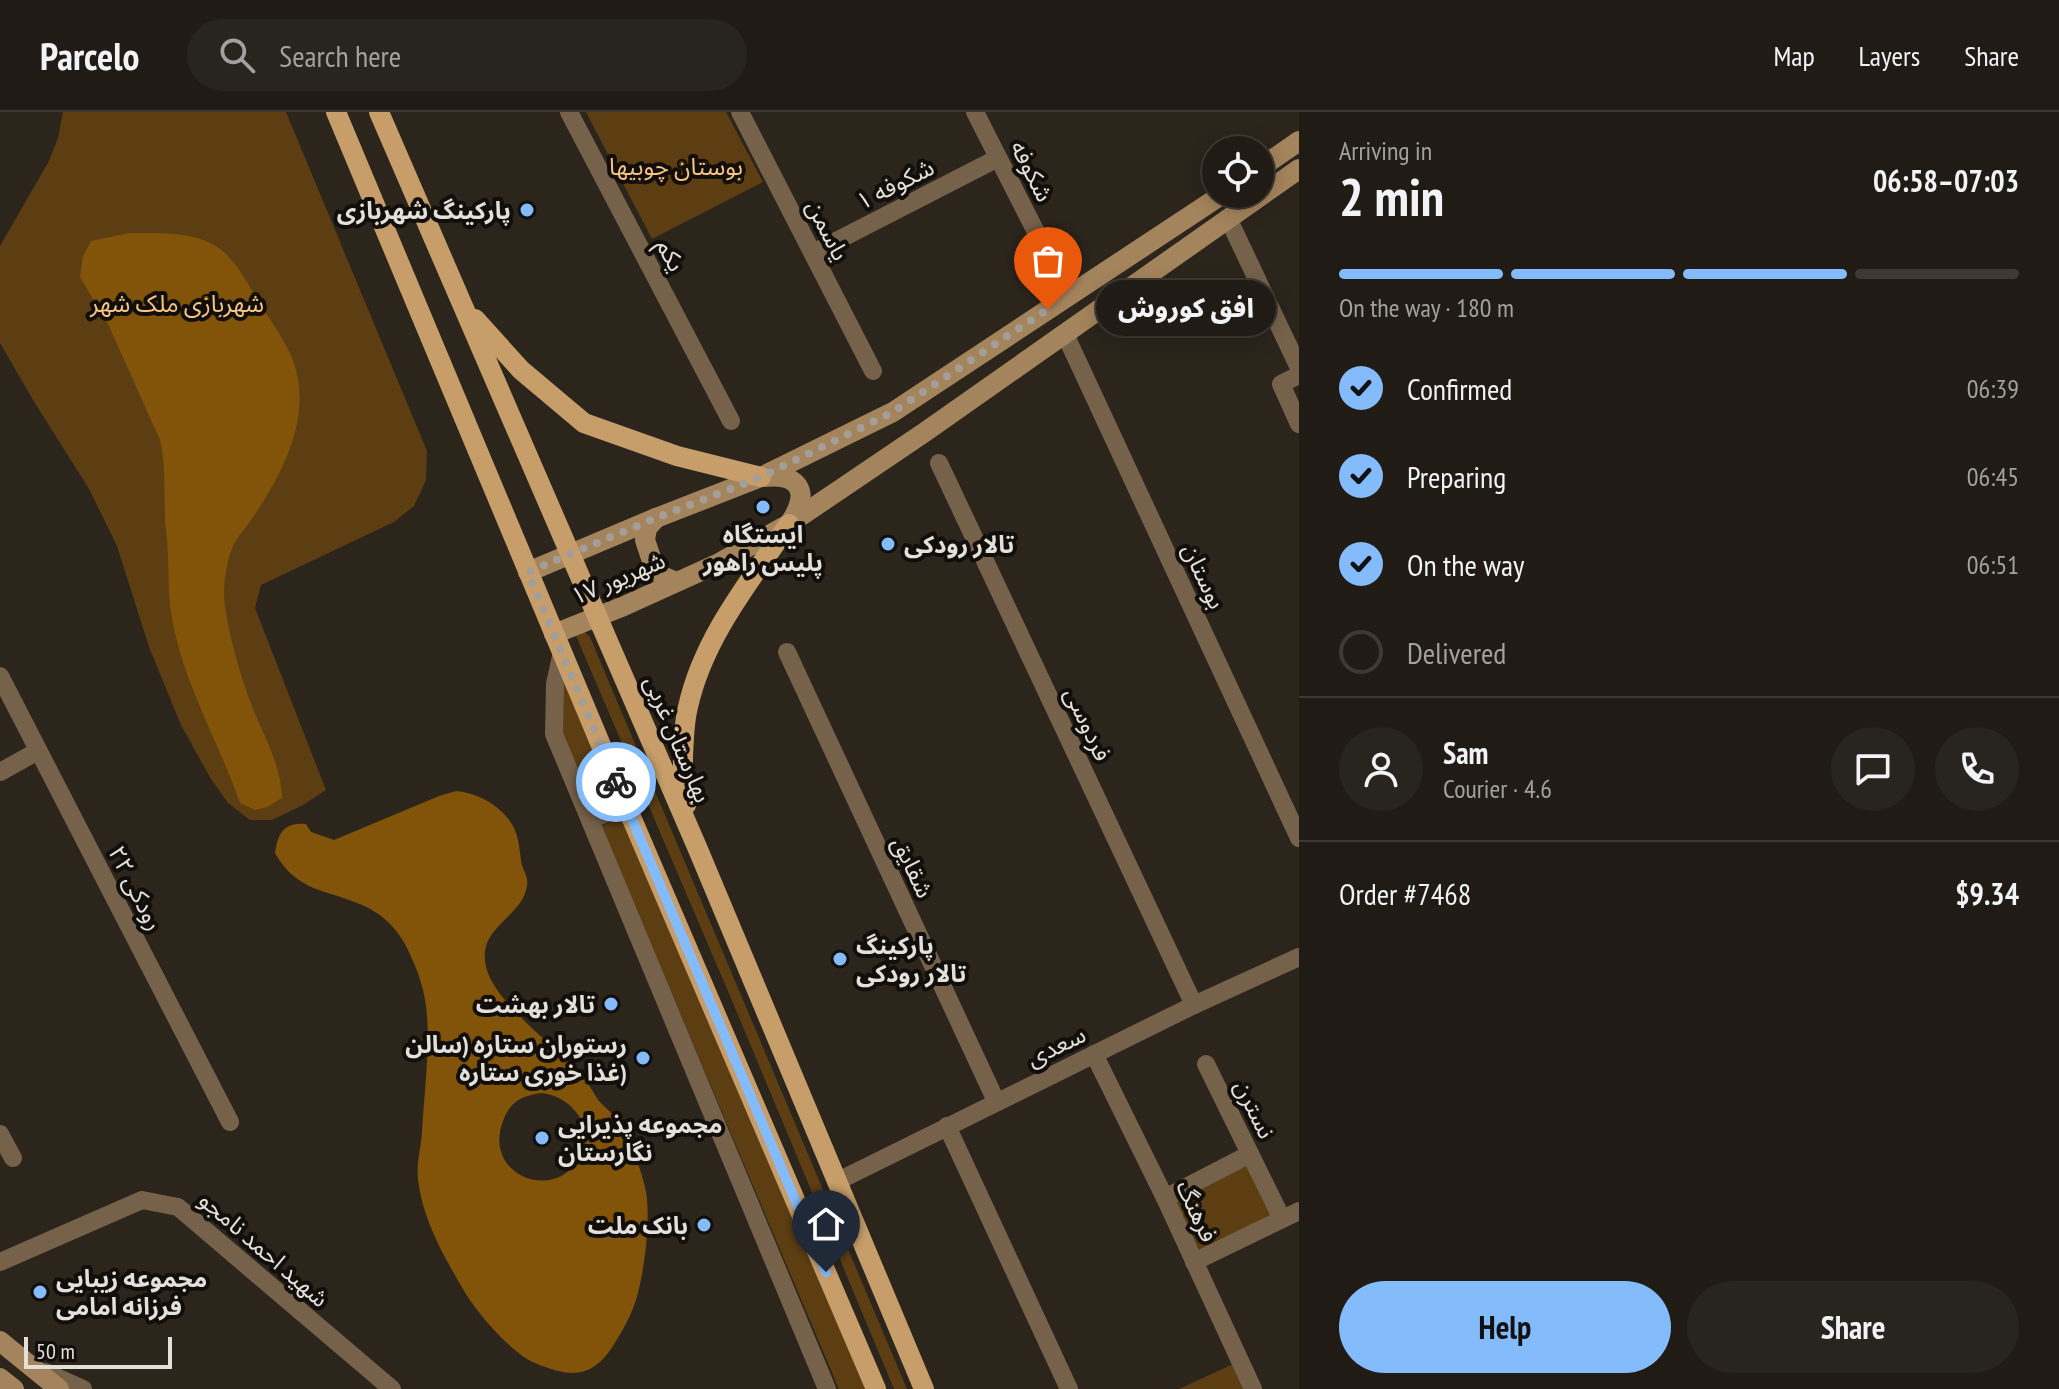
<!DOCTYPE html>
<html lang="en">
<head>
<meta charset="utf-8">
<style>
	:root { --surface:#201c15; --page:#28251e; --text:#f1f3f6; --muted:#a2a1a0; --line:#3d3a34; --accent:#84bcfb }
	body { margin:0; font-family:"PT Sans Narrow","Noto Sans Arabic",sans-serif; background:var(--page); color:var(--text); height:100vh; display:flex; flex-direction:column; font-size:30px; white-space:nowrap }
	* { box-sizing:border-box; margin:0 }
	p { font-size:26px; color:var(--muted) }
	.icon { flex:none; width:44px; height:44px; fill:none; stroke:currentColor; stroke-width:2; stroke-linecap:round; stroke-linejoin:round }
	.map { position:relative; flex:1; overflow:hidden }
	.sheet { display:flex; flex-direction:column; background:var(--surface); width:760px }
	.sheet>* { flex:none }
	.fabs { position:absolute; left:1202px; top:24px; display:grid; gap:16px }
	.fabs a { display:grid; place-items:center; width:72px; height:72px; border-radius:50%; background:var(--surface); box-shadow:0 4px 20px #0003,0 0 0 2px var(--line); font-size:40px }
	.scale { position:absolute; left:24px; bottom:20px; width:148px; box-sizing:border-box; padding-left:8px; border:4px solid #e3dfd9; border-top:0; font-size:22px; line-height:28px; white-space:nowrap; color:#e3dfd9; -webkit-text-stroke:6px #110e0b; paint-order:stroke }
	.pin { position:absolute; display:grid; place-items:center; width:68px; height:68px; color:#fff; margin:-82px -34px; border-radius:50% 50% 50% 0; rotate:-45deg; box-shadow:0 0 8px #0007 }
	.pin .icon { rotate:45deg }
	.courier { position:absolute; display:grid; place-items:center; width:80px; height:80px; margin:-40px; border:6px solid #84bcfb; border-radius:50%; background:#fff; color:#222; box-shadow:0 2px 10px #0007 }
	.bubble { position:absolute; height:56px; border-radius:28px; background:var(--surface); box-shadow:0 4px 20px #0003,0 0 0 2px var(--line); font-size:26px; font-weight:800; line-height:56px; text-align:center }
	.summary em { font-style:normal; font-weight:800 }
	.summary div { display:flex; flex-direction:column-reverse }
	.summary { display:flex; align-items:center; justify-content:space-between; height:136px; padding:0 40px }
	h1 { font-size:52px; font-weight:800; line-height:60px }
	.bar { display:grid; grid-template-columns:repeat(4,1fr); gap:12px 8px; align-content:center; height:96px; padding:0 40px }
	.bar i { height:10px; border-radius:6px; background:var(--line) }
	.bar .selected { background:var(--accent) }
	.bar p { grid-column:span 4 }
	.line { display:flex; align-items:center; gap:20px; padding:0 40px; border-top:2px solid var(--line) }
	.line div { flex:1 }
	.round { display:grid; place-items:center; flex:none; width:84px; height:84px; border-radius:42px; background:var(--page) }
	ol { padding:0 40px; list-style:none }
	li { display:flex; align-items:center; gap:24px; height:88px }
	li p { margin-inline-start:auto }
	li .icon { padding:8px; border-radius:50%; background:var(--accent); color:#111; stroke-width:4 }
	li:last-child { color:var(--muted) }
	li i { width:44px; height:44px; border:4px solid var(--line); border-radius:50% }
	.primary-button { display:flex; gap:16px; margin-top:auto; padding:16px 40px }
	.primary-button a { flex:1; height:92px; border-radius:48px; background:var(--accent); color:#111; font-size:32px; font-weight:800; line-height:92px; text-align:center }
	.primary-button a+a { background:var(--page); color:var(--text) }
	header { display:flex; align-items:center; gap:48px; box-sizing:border-box; height:112px; padding:0 40px; background:var(--surface); border-bottom:2px solid var(--line) }
	header strong { font-size:38px }
	nav { display:flex; gap:44px; margin-inline-start:auto; font-size:28px }
	.search { width:560px; height:72px; background:var(--page); display:flex; align-items:center; gap:20px; box-sizing:border-box; padding:0 28px; border-radius:44px; color:var(--muted); font-size:30px }
	main { display:flex; flex:1; min-height:0 }
	.map>svg:first-child { display:block }
</style>
</head>
<body>
<header>
<strong>Parcelo</strong>
<div class="search"><svg class="icon" aria-label="search" viewBox="0 0 24 24"><circle cx="10" cy="10" r="6"/><path d="M15 15l6 6"/></svg>Search here</div>
<nav><a>Map</a><a>Layers</a><a>Share</a></nav>
</header>
<main>
<div class="map">
<svg width="1299" height="1277" viewBox="0 0 1299 1277">
	<rect width="100%" height="100%" fill="#2b251c"/>
	<g fill="#5c3e12">
		<path d="M63 0H286L427 339 426 368 414 394 394 410 261 473 255 496 326 678 303 693 272 708H250L228 691 211 667 181 613 149 535 117 434 89 377 33 288 0 231V134L49 49 58 26Z"/>
		<path d="M586 0H726L763 70 652 127Z"/>
		<path d="M581 516 590 525 907 1277H894L733 891 574 519Z"/>
		<path d="M565 564 616 690 596 699 563 621 562 583Z"/>
		<path d="M622 705 868 1277H839L601 714Z"/>
		<path d="M1248 1049 1274 1103 1195 1142 1172 1089Z"/>
		<path d="M1233 1252 1245 1277H1179Z"/>
	</g>
	<g fill="#81540a" fill-rule="evenodd">
		<path d="M129 121C161 121 203 118 227 143 240 156 248 173 258 188 270 208 286 229 294 251 312 306 283 360 254 404 247 414 238 424 233 434 227 448 224 467 224 482 225 512 241 566 252 594 264 625 281 652 282 686L267 695 255 698 240 691C218 627 181 568 171 500 168 482 169 463 168 445 168 430 165 416 165 402 164 377 166 352 160 328L108 212 80 165 83 144 91 129Z"/>
		<path d="M456 679C478 681 502 694 513 714 519 725 519 736 521 748 522 758 529 764 527 774 522 807 474 815 487 858 495 886 538 921 559 941 569 951 581 961 588 972 592 977 595 984 599 989 607 998 617 1004 622 1015 632 1034 642 1059 646 1080 651 1109 644 1164 635 1191 630 1206 621 1221 613 1234 591 1268 569 1265 535 1251 512 1242 475 1199 463 1177 443 1143 423 1108 418 1068 416 1052 421 1036 422 1020 424 982 431 930 426 894 424 878 419 862 412 847 403 823 386 803 362 793 325 777 297 780 275 741 278 722 283 710 306 712L311 720 334 728 439 684ZM541 981C561 983 574 994 584 1012L604 1006 606 1013 585 1020C581 1098 479 1073 503 1009 510 990 521 984 541 981Z"/>
	</g>
	<g fill="none" stroke-linecap="round" stroke-linejoin="round">
		<g stroke="#76624a" stroke-width="18">
			<path d="M569 0 731 309"/>
			<path d="M740 0 873 259"/>
			<path d="M975 0 1068 183"/>
			<path d="M1228 106 1299 256"/>
			<path d="M813 141 998 46"/>
			<path d="M1065 222 1299 726"/>
			<path d="M1299 263 1281 272 1299 312"/>
			<path d="M939 351 1194 893"/>
			<path d="M562 540 555 572 554 622 827 1277"/>
			<path d="M787 540 996 989"/>
			<path d="M0 564 230 1010"/>
			<path d="M0 660 38 639"/>
			<path d="M590 708 626 693"/>
			<path d="M1094 942 1165 1086 1253 1277"/>
			<path d="M1206 952 1282 1107"/>
			<path d="M947 1014 1069 1277"/>
			<path d="M0 1022 13 1046"/>
			<path d="M836 1070 1194 893 1299 845"/>
			<path d="M1165 1086 1250 1042"/>
			<path d="M0 1150 142 1088 178 1095 392 1277"/>
			<path d="M1194 1150 1299 1099"/>
			<path d="M45 1260 83 1277"/>
		</g>
		<g stroke="#a4845c" stroke-width="20">
			<path d="M1260 56 1299 29"/>
			<path d="M764 365C798 361 811 379 791 409"/>
			<path d="M656 406 647 416 645 428 652 449 662 464 676 470"/>
			<path d="M528 460 656 406 761 365 893 300 1223 82"/>
			<path d="M554 522 624 494 719 451 789 412 925 320 1299 57"/>
			<path d="M0 1229 59 1277"/>
			<path d="M0 1266 14 1277"/>
		</g>
		<g stroke="#c79e6a" stroke-width="20">
			<path d="M336 0 626 693 876 1277"/>
			<path d="M379 0 697 735 924 1277"/>
			<path d="M475 207 521 258 584 311 677 344 761 365"/>
			<path d="M686 693C682 676 683 661 683 644 684 628 684 610 688 595 703 526 750 469 789 412"/>
		</g>
	</g>
	<g fill="none" stroke-linecap="round" stroke-linejoin="round">
		<path stroke="#a39e97" stroke-width="8" stroke-dasharray="0 14.4" d="M616 670 528 460 656 406 761 365 893 300 1048 197"/>
		<path stroke="#84bcfb" stroke-width="10" d="M616 670 826 1160"/>
	</g>
	<g fill="#84bcfb" stroke="#110e0b" stroke-width="3">
		<circle cx="527" cy="98" r="8"/>
		<circle cx="763" cy="395" r="8"/>
		<circle cx="888" cy="432" r="8"/>
		<circle cx="840" cy="847" r="8"/>
		<circle cx="611" cy="892" r="8"/>
		<circle cx="643" cy="946" r="8"/>
		<circle cx="542" cy="1026" r="8"/>
		<circle cx="704" cy="1113" r="8"/>
		<circle cx="40" cy="1180" r="8"/>
	</g>
	<g text-anchor="middle" dominant-baseline="central" stroke-width="8" stroke-linejoin="round" paint-order="stroke">
		<g font-size="24" fill="#f8c481" stroke="#110e0b">
			<text x="676" y="54">بوستان چوبیها</text>
			<text x="177" y="191">شهربازی ملک شهر</text>
		</g>
		<g font-size="24" fill="#e3dfd9" stroke="#110e0b">
			<text transform="translate(1032 59) rotate(63)">شکوفه</text>
			<text transform="translate(895 72) rotate(-27)">شکوفه ۱</text>
			<text transform="translate(828 118) rotate(63)">یاسمن</text>
			<text transform="translate(671 143) rotate(62)">یکم</text>
			<text transform="translate(1204 464) rotate(65)">بوستان</text>
			<text transform="translate(618 466) rotate(-23)">۱۷ شهریور</text>
			<text transform="translate(1088 612) rotate(65)">فردوسی</text>
			<text transform="translate(678 627) rotate(67)">بهارستان غربی</text>
			<text transform="translate(913 755) rotate(65)">شقایق</text>
			<text transform="translate(136 776) rotate(63)">رودکی ۲۲</text>
			<text transform="translate(1056 934) rotate(-26)">سعدی</text>
			<text transform="translate(1255 997) rotate(64)">نسترن</text>
			<text transform="translate(1197 1099) rotate(65)">فرهنگ</text>
			<text transform="translate(264 1137) rotate(41)">شهید احمد نامجو</text>
		</g>
		<g font-size="24" font-weight="bold" fill="#e3dfd9" stroke="#110e0b" text-anchor="end">
			<text x="511" y="98">پارکینگ شهربازی</text>
			<text x="763" y="422" text-anchor="middle">ایستگاه<tspan x="763" dy="28">پلیس راهور</tspan></text>
			<text x="904" y="432" text-anchor="start">تالار رودکی</text>
			<text x="856" y="833" text-anchor="start">پارکینگ<tspan x="856" dy="28">تالار رودکی</tspan></text>
			<text x="595" y="892">تالار بهشت</text>
			<text x="627" y="932">رستوران ستاره (سالن<tspan x="627" dy="28">غذا خوری ستاره)</tspan></text>
			<text x="558" y="1012" text-anchor="start">مجموعه پذیرایی<tspan x="558" dy="28">نگارستان</tspan></text>
			<text x="688" y="1113">بانک ملت</text>
			<text x="56" y="1166" text-anchor="start">مجموعه زیبایی<tspan x="56" dy="28">فرزانه امامی</tspan></text>
		</g>
	</g>
</svg>
<div class="fabs">
<a><svg class="icon" aria-label="locate" viewBox="0 0 24 24"><circle cx="12" cy="12" r="6"/><path d="M12 2v4M12 18v4M2 12h4M18 12h4"/></svg></a>
</div>
<div class="scale">50 m</div>
<div class="pin" style="left:1048px;top:197px;background:#ea580c"><svg class="icon" aria-label="bag" viewBox="0 0 24 24"><path d="M5 8h14l-1 12H6zM9 8a3 3 0 0 1 6 0"/></svg></div>
<div class="pin" style="left:826px;top:1160px;background:#1f2937"><svg class="icon" aria-label="home" viewBox="0 0 24 24"><path d="M3 11l9-7 9 7M6 9v11h12V9"/></svg></div>
<div class="courier" style="left:616px;top:670px"><svg class="icon" aria-label="bike" viewBox="0 0 24 24"><circle cx="6" cy="16" r="4"/><circle cx="18" cy="16" r="4"/><path d="M6 16l4-8h5l3 8M10 8l3 8H6M13 5h3"/></svg></div>
<div class="bubble" style="left:1096px;top:168px;width:180px">افق کوروش</div>
</div>
<section class="sheet">
<div class="summary"><div><h1>2 min</h1><p>Arriving in</p></div><em>06:58–07:03</em></div>
<div class="bar"><i class="selected"></i><i class="selected"></i><i class="selected"></i><i></i><p>On the way · 180 m</p></div>
<ol>
<li><svg class="icon" aria-label="check" viewBox="0 0 24 24"><path d="M5 12l5 5 9-10"/></svg>Confirmed<p>06:39</p></li>
<li><svg class="icon" aria-label="check" viewBox="0 0 24 24"><path d="M5 12l5 5 9-10"/></svg>Preparing<p>06:45</p></li>
<li><svg class="icon" aria-label="check" viewBox="0 0 24 24"><path d="M5 12l5 5 9-10"/></svg>On the way<p>06:51</p></li>
<li><i></i>Delivered</li>
</ol>
<div class="line" style="height:144px"><a class="round"><svg class="icon" aria-label="person" viewBox="0 0 24 24"><circle cx="12" cy="8" r="4"/><path d="M4 21q1-7 8-7t8 7"/></svg></a><div><b>Sam</b><p>Courier · 4.6</p></div><a class="round"><svg class="icon" aria-label="chat" viewBox="0 0 24 24"><path d="M4 5h16v11H9l-5 4z"/></svg></a><a class="round"><svg class="icon" aria-label="phone" viewBox="0 0 24 24"><path d="M5 4h4l2 5-3 2q2 4 5 5l2-3 5 2v4C11 20 4 13 5 4z"/></svg></a></div>
<div class="line" style="height:104px"><div>Order #7468</div><b>$9.34</b></div>
<div class="primary-button"><a>Help</a><a>Share</a></div>
</section>
</main>
</body>
</html>
